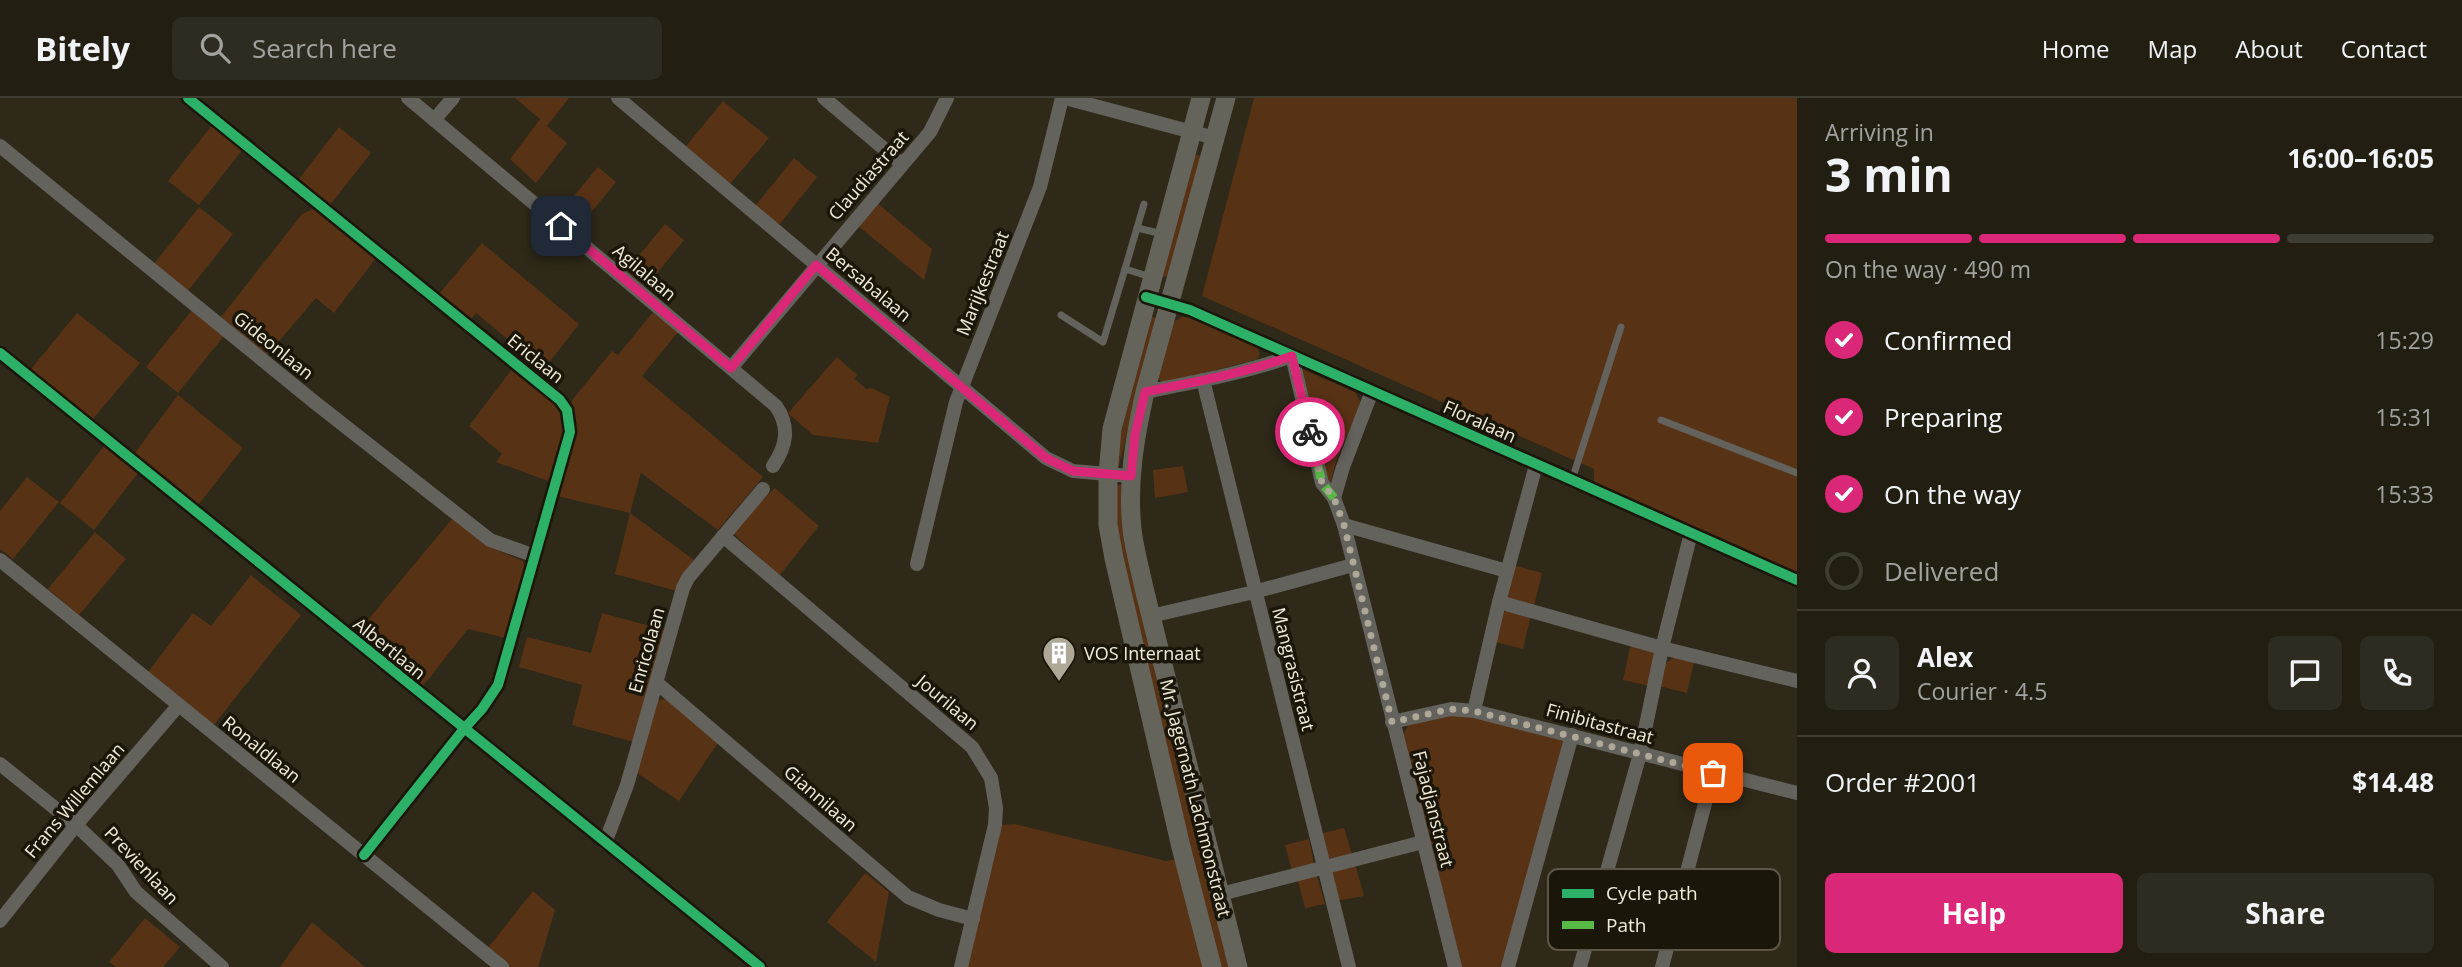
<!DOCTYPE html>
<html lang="en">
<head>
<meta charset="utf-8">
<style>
	:root { --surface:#221f12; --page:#2e2c20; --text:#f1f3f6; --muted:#a2a29f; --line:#3f3d32; --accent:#db2777 }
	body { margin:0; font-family:"Open Sans",sans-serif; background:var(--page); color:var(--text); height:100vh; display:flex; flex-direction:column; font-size:26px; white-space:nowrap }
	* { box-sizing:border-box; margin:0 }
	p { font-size:23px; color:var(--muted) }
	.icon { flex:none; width:38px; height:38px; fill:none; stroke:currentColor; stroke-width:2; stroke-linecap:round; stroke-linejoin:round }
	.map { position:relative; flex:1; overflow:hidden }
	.details { display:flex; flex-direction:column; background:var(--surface); width:665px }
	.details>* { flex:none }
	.pin { position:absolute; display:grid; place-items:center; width:60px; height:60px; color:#fff; margin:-30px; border-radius:14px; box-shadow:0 4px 10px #0006 }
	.courier { position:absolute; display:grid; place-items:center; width:70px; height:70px; margin:-35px; border:5px solid #db2777; border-radius:50%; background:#fff; color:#222; box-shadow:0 2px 9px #0007 }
	.head em { font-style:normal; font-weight:700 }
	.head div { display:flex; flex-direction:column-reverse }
	.head { display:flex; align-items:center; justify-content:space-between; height:119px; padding:0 28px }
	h1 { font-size:46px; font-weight:700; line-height:52px }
	.bar { display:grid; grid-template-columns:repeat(4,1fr); gap:10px 7px; align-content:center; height:84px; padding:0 28px }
	.bar i { height:9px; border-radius:5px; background:var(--line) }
	.bar .on { background:var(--accent) }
	.bar p { grid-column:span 4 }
	.line { display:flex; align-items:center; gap:18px; padding:0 28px; border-top:2px solid var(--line) }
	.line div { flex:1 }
	.round { display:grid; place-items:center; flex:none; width:74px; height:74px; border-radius:10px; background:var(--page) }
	ol { padding:0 28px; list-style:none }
	li { display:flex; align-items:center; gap:21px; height:77px }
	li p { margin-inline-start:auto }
	li .icon { padding:7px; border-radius:50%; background:var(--accent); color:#fff; stroke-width:4 }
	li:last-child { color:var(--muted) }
	li i { width:38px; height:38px; border:4px solid var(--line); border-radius:50% }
	.primary-button { display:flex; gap:14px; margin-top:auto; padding:14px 28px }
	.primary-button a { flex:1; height:80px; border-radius:10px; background:var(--accent); color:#fff; font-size:28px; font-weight:700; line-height:80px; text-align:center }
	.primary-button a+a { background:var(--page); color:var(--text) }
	header { display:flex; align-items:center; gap:42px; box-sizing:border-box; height:98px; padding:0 35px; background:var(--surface); border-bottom:2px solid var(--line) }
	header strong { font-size:33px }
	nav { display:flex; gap:38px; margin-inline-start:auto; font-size:24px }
	.search { width:490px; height:63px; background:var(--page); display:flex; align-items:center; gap:18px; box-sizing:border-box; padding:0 24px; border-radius:10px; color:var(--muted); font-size:26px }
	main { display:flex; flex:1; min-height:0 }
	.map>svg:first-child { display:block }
</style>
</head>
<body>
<header>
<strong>Bitely</strong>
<div class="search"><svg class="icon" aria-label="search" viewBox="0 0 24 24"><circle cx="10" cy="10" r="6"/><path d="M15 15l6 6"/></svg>Search here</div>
<nav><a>Home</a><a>Map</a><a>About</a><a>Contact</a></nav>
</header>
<main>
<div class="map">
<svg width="1797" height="869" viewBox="0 0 1797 869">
	<rect width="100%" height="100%" fill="#2e2918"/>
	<g fill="#583215">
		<path d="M515 0H569L547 28 567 45 536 85 510 61 540 21Z"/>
		<path d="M1254 0H1797V474L1594 384V371L1202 198Z"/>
		<path d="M723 3 769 40 730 86 686 48Z"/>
		<path d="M212 27 243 51 199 107 168 83Z"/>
		<path d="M339 29 371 55 330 107 298 82Z"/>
		<path d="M1196 57 1201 58 1169 178 1163 179 1162 177 1193 59Z"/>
		<path d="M794 60 817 79 779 127 755 108Z"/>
		<path d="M598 69 616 84 576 133 558 117Z"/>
		<path d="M876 104 932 151 924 182 857 127Z"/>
		<path d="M199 109 233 136 188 193 154 166Z"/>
		<path d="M315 110 376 160 334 215 316 200 267 257 221 219 302 116Z"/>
		<path d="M665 126 684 142 646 189 626 173Z"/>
		<path d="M482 145 579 226 544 271 476 215 470 222 439 196Z"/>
		<path d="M192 212 224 238 178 295 146 269Z"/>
		<path d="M654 213 679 233 642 278 763 379 718 432 641 375 630 415 694 462 683 477 677 493 615 476 630 415 557 398 569 306 612 253 618 257Z"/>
		<path d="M77 215 140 265 92 322 31 271Z"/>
		<path d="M1153 219 1157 220 1118 371V347L1150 220Z"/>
		<path d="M1182 219H1187L1257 249 1260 256 1258 261 1162 286 1158 278 1173 224Z"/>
		<path d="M837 259 857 277 855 281 866 291 872 290 890 299 878 345 813 337 788 315Z"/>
		<path d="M1300 270 1355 294 1360 303 1358 314 1337 360 1330 386 1324 380Z"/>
		<path d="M512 271C570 316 572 313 551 384L496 364 502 356 469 328Z"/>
		<path d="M178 297 243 350 198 407 135 355Z"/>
		<path d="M104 348 138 375 94 432 60 405Z"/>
		<path d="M1183 368 1188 394 1155 400 1153 372Z"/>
		<path d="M27 379 59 404 13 461 0 451V413Z"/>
		<path d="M1123 386 1232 869H1220L1190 750 1118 436 1115 392 1118 387Z"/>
		<path d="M775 390 819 428 779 478 734 436 737 428Z"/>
		<path d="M452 421 485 447 523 463 525 470 506 540 468 531 423 588 357 535Z"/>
		<path d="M95 434 126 461 79 517 48 491Z"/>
		<path d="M1513 467 1542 475 1534 508 1507 501Z"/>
		<path d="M251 477 301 517 213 628 148 574 193 515 211 528Z"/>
		<path d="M1508 511 1531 517 1523 551 1495 544 1502 515Z"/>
		<path d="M602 515 665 532 634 644 572 627 582 587 519 569 527 539 591 555Z"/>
		<path d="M1631 545 1655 553 1650 588 1623 582Z"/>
		<path d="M1675 559 1694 564 1687 595 1659 588 1664 566Z"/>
		<path d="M666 601 719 643 679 703 637 675 658 602Z"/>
		<path d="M1454 617H1465L1564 641 1504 869H1462L1403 637 1409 626Z"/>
		<path d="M1015 726 1166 763 1176 761 1203 869H966L1002 727Z"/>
		<path d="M1344 730 1353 759 1330 764 1319 736Z"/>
		<path d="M1309 741 1314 766 1292 773 1285 747Z"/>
		<path d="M1352 768 1356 769 1364 798 1336 803 1331 775 1337 771Z"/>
		<path d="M865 775 889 794 876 864 827 824Z"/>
		<path d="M1317 778 1325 806 1305 810 1297 780Z"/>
		<path d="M533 793 555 812 538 869H508L487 851Z"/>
		<path d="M145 820 180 849 163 869H116L109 864Z"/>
		<path d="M312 824 365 869H280Z"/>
	</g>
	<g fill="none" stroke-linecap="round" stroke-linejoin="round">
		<g stroke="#63625c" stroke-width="7">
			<path d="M1137 130 1163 136"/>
			<path d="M1125 171 1144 106"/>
			<path d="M1061 217 1103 244 1125 171 1151 179"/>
			<path d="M1661 322 1797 375"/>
			<path d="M1572 382 1621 229"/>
		</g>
		<g stroke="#63625c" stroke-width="14">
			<path d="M188 0 560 302 567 312 570 334 498 587 482 611 463 632 364 757"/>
			<path d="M408 0 776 308C790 329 787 347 773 368"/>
			<path d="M618 0 1046 360 1073 373 1131 378"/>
			<path d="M824 0 902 66"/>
			<path d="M1065 0 1215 40"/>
			<path d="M434 22 453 0"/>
			<path d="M0 48 313 303 490 442 535 458"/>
			<path d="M1146 199 1190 212 1797 482"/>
			<path d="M0 255 760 869"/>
			<path d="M731 270 930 34 947 0"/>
			<path d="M1203 282 1349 869"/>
			<path d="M1372 293 1343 369 1334 400 1344 427 1455 869"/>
			<path d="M1145 294C1194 284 1245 275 1292 258L1322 385 1334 400"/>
			<path d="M1344 427 1507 473"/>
			<path d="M723 438 972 649 991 680 996 710 995 727 961 869"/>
			<path d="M0 462 502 869"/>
			<path d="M917 466 956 304 1040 89 1062 0"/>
			<path d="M1499 504 1662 550 1797 583"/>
			<path d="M1151 518 1254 494 1353 467"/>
			<path d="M657 585 908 799 939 812 973 821"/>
			<path d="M1474 613 1499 504 1536 367"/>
			<path d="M1392 624 1451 611 1474 613 1797 695"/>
			<path d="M0 666 76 727 118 767 136 794 222 869"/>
			<path d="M605 745 627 687 683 490 688 480 763 391"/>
			<path d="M1221 796 1423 744"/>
			<path d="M0 823 76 727 178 608"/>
			<path d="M1508 869 1572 637"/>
			<path d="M1580 869 1640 656 1662 550 1691 435"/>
			<path d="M1662 869 1713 675"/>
		</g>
		<g stroke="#65645b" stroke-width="19">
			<path d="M1201 0 1112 331 1108 376V427L1114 460 1181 749 1212 869"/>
			<path d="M1226 0 1145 294C1135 339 1127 384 1132 431 1134 450 1140 471 1144 490L1238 869"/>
		</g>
		<path stroke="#58b947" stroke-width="9" stroke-dasharray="18 9" stroke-linecap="butt" d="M1292 258 1322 385 1334 400"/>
		<defs>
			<g id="cycleway">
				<path d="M188 0 560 302 567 312 570 334 498 587 482 611 463 632 364 757"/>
				<path d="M1146 199 1190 212 1797 482"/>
				<path d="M0 255 760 869"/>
			</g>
		</defs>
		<use href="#cycleway" stroke="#1a1609" stroke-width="15"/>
		<use href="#cycleway" stroke="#2db169" stroke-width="10"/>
	</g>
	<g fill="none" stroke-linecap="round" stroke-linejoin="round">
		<path stroke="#ada897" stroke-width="7" stroke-dasharray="0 12.6" d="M1310 334 1322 385 1334 400 1344 427 1392 624 1451 611 1474 613 1713 675"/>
		<path stroke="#db2777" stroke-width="9" d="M561 128 731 270 816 167 1046 360 1073 373 1131 378 1135 337 1145 294C1194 284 1245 275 1292 258L1310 334"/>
	</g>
	<defs>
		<symbol id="building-pin" viewBox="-11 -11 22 30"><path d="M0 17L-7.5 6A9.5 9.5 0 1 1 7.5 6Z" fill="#ada897" stroke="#1a1609"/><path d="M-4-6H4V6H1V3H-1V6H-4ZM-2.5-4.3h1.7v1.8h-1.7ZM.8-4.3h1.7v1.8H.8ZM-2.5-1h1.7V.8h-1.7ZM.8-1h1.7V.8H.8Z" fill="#fff"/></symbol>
	</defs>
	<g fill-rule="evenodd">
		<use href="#building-pin" x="1040" y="536" width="38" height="52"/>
	</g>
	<g text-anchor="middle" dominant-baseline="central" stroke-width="7" stroke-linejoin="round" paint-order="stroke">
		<g font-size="18" fill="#f2eddb" stroke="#1a1609">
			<text transform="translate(868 77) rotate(-49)">Claudiastraat</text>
			<text transform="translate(645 174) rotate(40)">Agilalaan</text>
			<text transform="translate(982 185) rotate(-68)">Marijkestraat</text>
			<text transform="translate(869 186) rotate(40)">Bersabalaan</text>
			<text transform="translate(274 247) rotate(39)">Gideonlaan</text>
			<text transform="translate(536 260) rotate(39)">Ericlaan</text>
			<text transform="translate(1480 323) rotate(24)">Floralaan</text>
			<text transform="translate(390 550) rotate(39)">Albertlaan</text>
			<text transform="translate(646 552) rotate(-74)">Enricolaan</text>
			<text transform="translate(1294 571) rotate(76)">Mangrasistraat</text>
			<text transform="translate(948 604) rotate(40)">Jourilaan</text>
			<text transform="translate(1600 625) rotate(15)">Finibitastraat</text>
			<text transform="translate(262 651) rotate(39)">Ronaldlaan</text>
			<text transform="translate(821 700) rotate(41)">Giannilaan</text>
			<text transform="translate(1196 700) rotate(76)">Mr. Jagernath Lachmonstraat</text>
			<text transform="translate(74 702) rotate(-50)">Frans Willemlaan</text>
			<text transform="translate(1434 711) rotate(76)">Fajadjanstraat</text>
			<text transform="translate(142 767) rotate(47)">Previenlaan</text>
		</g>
		<g font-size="18" fill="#f2eddb" stroke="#1a1609" text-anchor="start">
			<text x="1084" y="555">VOS Internaat</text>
		</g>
	</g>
	<rect x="1548" y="771" width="232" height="81" rx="10" fill="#1a1609" stroke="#5b5648" stroke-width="2"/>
	<rect x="1562" y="791" width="32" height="9" fill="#2db169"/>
	<rect x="1562" y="823" width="32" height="8" fill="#58b947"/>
	<g font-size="19" fill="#f2eddb">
		<text x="1606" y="802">Cycle path</text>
		<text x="1606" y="834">Path</text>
	</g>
</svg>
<div class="pin" style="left:1713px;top:675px;background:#ea580c"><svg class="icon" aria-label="bag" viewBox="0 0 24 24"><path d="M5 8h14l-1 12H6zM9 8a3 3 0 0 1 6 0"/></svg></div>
<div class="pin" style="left:561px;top:128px;background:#1f2937"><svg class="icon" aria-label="home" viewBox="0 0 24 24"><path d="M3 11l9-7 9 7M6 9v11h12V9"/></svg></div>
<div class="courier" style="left:1310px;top:334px"><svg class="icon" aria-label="bike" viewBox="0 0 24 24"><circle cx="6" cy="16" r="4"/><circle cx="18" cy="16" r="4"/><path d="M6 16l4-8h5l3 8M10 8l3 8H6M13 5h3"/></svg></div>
</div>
<section class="details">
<div class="head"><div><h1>3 min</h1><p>Arriving in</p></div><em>16:00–16:05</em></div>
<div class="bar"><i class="on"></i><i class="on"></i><i class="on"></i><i></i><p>On the way · 490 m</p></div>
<ol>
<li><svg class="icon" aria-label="check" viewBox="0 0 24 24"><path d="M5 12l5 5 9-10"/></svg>Confirmed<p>15:29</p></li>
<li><svg class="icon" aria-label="check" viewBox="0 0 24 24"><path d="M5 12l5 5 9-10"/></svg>Preparing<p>15:31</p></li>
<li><svg class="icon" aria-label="check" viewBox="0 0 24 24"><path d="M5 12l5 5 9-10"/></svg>On the way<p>15:33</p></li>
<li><i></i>Delivered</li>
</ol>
<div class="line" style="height:126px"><a class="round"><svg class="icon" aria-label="person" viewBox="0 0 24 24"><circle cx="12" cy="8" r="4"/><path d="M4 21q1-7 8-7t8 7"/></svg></a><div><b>Alex</b><p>Courier · 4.5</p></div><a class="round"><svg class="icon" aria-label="chat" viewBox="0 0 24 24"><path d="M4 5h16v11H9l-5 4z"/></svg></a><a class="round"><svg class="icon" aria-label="phone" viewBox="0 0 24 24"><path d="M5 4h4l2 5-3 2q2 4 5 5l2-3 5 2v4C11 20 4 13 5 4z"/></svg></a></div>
<div class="line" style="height:91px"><div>Order #2001</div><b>$14.48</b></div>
<div class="primary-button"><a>Help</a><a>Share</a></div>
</section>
</main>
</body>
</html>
